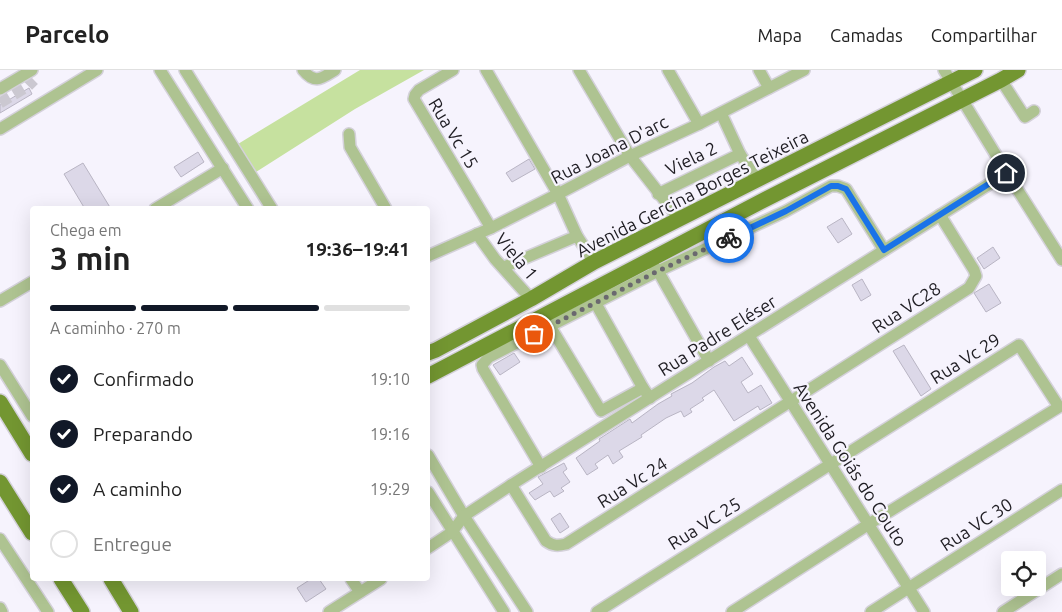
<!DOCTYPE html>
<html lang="pt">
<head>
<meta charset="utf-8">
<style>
	:root { --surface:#fff; --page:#f2f2f2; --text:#222; --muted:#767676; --line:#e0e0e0; --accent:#111827 }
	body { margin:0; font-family:Ubuntu,sans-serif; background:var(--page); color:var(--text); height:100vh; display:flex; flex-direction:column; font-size:19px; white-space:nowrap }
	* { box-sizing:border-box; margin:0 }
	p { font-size:16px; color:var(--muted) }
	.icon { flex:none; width:28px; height:28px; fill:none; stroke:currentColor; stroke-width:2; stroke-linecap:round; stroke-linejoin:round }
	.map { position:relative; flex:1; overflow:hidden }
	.sheet { position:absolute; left:30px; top:136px; width:400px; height:375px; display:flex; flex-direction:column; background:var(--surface); border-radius:5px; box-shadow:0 5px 20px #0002 }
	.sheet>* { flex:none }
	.tools { position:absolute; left:1001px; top:481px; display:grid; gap:10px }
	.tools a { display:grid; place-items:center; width:45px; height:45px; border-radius:5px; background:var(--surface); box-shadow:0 5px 20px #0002; font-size:25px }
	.pin { position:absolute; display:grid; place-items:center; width:42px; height:42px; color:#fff; margin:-21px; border:2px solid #fff; border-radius:50%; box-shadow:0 1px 5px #0007 }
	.courier { position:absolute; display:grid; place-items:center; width:50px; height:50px; margin:-25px; border:4px solid #1a73e8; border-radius:50%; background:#fff; color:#222; box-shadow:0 1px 6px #0007 }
	.overview em { font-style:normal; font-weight:700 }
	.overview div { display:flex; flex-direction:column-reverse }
	.overview { display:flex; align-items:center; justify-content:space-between; height:85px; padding:0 20px }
	h1 { font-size:32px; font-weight:700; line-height:38px }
	.bar { display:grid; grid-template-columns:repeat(4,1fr); gap:8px 5px; align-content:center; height:60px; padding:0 20px }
	.bar i { height:6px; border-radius:4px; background:var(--line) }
	.bar .on { background:var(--accent) }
	.bar p { grid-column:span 4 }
	ol { padding:0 20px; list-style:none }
	li { display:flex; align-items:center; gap:15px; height:55px }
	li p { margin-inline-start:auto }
	li .icon { padding:5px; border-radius:50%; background:var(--accent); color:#fff; stroke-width:4 }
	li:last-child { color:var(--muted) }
	li i { width:28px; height:28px; border:2px solid var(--line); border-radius:50% }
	header { display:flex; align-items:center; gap:30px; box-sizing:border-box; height:70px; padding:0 25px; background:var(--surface); border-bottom:1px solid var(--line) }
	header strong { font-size:24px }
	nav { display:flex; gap:28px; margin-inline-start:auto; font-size:18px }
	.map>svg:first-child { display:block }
</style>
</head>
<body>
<header>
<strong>Parcelo</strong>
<nav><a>Mapa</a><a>Camadas</a><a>Compartilhar</a></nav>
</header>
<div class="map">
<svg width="1062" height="542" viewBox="0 0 1062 542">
	<rect width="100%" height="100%" fill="#f6f3fd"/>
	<path fill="#c6e19f" d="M360 0H424L355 39 256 102 238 74Z"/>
	<g fill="#dcd8e8" stroke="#b9b5c4">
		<path d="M29 18 32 24 0 43V35Z"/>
		<path d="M198 82 204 92 181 107 174 97Z"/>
		<path d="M529 89 535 99 512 112 506 103Z"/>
		<path d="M83 93 111 139H85L64 104Z"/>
		<path d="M842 148 852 164 838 173 827 157Z"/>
		<path d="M993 177 1000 188 984 199 977 188Z"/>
		<path d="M862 209 871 225 861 231 852 215Z"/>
		<path d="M989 214 1001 233 986 242 974 223Z"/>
		<path d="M904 275 931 319 921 326 893 281Z"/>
		<path d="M514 283 520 292 500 305 493 295Z"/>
		<path d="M742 287 753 304 741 312 748 323 761 315 772 333 760 340 758 336 734 351 714 320 702 328 704 330 690 339 692 342 684 347 681 341 666 348 641 365 642 367 619 381 623 387 613 394 608 385 595 394 598 398 587 405 576 388 600 371 599 369 630 349 632 353 658 334 672 326 671 324 692 313 714 297 725 291 729 296Z"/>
		<path d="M564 393 567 399 563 402 570 412 561 418 564 421 554 427 550 421 535 430 529 423 543 414 538 407Z"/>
		<path d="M560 443 569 457 560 463 551 449Z"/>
		<path d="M311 509H319L326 519 306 532 297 518Z"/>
	</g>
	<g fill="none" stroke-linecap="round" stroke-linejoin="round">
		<path stroke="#cbc8d1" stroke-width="11" stroke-dasharray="11 5.5" stroke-linecap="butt" d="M0 33 28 16 34 10"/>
		<defs>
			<g id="minor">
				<path d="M160 0 248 139"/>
				<path d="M185 0 272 139"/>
				<path d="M303 0C315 15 322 8 335 0"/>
				<path d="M453 0 419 20 415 25 414 29 491 158"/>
				<path d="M486 0 558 124 577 166 594 192"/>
				<path d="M579 0 630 86 680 150"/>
				<path d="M668 0 699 54"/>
				<path d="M759 0 769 18"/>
				<path d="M944 0 1007 103 1062 190"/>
				<path d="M1001 10 1025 47 1034 41"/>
				<path d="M0 19 32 0"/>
				<path d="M721 43 740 84 758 111"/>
				<path d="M0 59 97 0"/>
				<path d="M349 64 350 77 386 139"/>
				<path d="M658 124 740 84"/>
				<path d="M155 139 223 98"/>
				<path d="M477 164 495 189 531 229"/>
				<path d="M428 186 491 158 558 124 630 86 699 54 804 0"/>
				<path d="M653 195 658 201 709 291"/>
				<path d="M504 197 577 166"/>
				<path d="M0 231 32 212"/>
				<path d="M595 232 643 318"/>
				<path d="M550 256 601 341 643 318 650 328"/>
				<path d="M749 266 924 542"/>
				<path d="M0 295 32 346"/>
				<path d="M428 385 464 446 527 542"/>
				<path d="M541 397 483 299 482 295 489 287 658 201 786 141 831 116H838L846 119 884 180"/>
				<path d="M511 415 546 471C553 476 558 476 566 474L969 218 976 206 974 200 940 145"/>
				<path d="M428 422 504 542"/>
				<path d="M0 469 48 542"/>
				<path d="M428 478 452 462 464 446 511 415 1007 103"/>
				<path d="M351 509 360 522"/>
				<path d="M0 538 2 542"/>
				<path d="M329 542 381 509"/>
				<path d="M597 542 1019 275 1059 337 869 454 732 542"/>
				<path d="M871 542 1062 420"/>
				<path d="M1003 542 1062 504"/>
			</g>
			<g id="major">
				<path d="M428 283 436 280 531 229 594 192 975 0"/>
				<path d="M428 306 766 129 1001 10 1018 0"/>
				<path d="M0 332 32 384"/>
				<path d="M0 412 32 463"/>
				<path d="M61 509 82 542"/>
				<path d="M111 509 131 542"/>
			</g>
		</defs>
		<use href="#minor" stroke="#d4d1da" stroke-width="14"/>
		<use href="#major" stroke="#d4d1da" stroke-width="18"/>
		<use href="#minor" stroke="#aec391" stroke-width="11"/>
		<use href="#major" stroke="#739631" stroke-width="15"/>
	</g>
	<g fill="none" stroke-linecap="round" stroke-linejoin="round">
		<path stroke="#6a686f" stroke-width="5" stroke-dasharray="0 9" d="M534 264 658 201 729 168"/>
		<path stroke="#1a73e8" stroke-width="6" d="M729 168 786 141 831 116H838L846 119 884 180 1006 103"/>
	</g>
	<g text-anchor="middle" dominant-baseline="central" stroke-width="4.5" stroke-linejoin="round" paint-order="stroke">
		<g font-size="18" fill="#1f1d23" stroke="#f6f3fd">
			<text transform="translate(454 63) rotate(59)">Rua Vc 15</text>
			<text transform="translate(609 79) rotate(-27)">Rua Joana D'arc</text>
			<text transform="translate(691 88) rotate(-26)">Viela 2</text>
			<text transform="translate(692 123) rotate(-27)">Avenida Gercina Borges Teixeira</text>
			<text transform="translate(517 186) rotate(50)">Viela 1</text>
			<text transform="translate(906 237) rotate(-33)">Rua VC28</text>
			<text transform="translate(717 265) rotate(-32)">Rua Padre Eléser</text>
			<text transform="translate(965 288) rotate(-32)">Rua Vc 29</text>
			<text transform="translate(851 394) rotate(57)">Avenida Goiás do Couto</text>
			<text transform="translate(632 412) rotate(-32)">Rua Vc 24</text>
			<text transform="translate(704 453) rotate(-32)">Rua VC 25</text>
			<text transform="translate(976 454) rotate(-33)">Rua VC 30</text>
		</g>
	</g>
</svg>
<div class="tools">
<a><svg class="icon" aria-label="locate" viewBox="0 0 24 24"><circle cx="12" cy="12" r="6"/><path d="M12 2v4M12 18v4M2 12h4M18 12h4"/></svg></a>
</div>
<div class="pin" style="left:534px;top:264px;background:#ea580c"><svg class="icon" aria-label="bag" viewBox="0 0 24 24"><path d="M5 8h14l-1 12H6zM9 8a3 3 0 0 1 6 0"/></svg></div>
<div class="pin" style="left:1006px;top:103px;background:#1f2937"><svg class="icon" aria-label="home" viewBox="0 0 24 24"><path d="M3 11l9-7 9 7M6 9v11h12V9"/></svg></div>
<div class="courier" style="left:729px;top:168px"><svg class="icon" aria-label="bike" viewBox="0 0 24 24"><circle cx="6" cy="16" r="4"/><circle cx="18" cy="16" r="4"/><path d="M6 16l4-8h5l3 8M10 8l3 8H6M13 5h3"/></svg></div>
<section class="sheet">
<div class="overview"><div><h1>3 min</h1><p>Chega em</p></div><em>19:36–19:41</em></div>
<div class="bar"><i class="on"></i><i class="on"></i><i class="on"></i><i></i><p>A caminho · 270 m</p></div>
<ol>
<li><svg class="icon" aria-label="check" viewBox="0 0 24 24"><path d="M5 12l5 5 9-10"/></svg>Confirmado<p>19:10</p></li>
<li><svg class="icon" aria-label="check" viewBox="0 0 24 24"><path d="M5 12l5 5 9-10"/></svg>Preparando<p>19:16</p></li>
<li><svg class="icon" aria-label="check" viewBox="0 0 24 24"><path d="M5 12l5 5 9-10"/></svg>A caminho<p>19:29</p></li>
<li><i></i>Entregue</li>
</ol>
</section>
</div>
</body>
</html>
